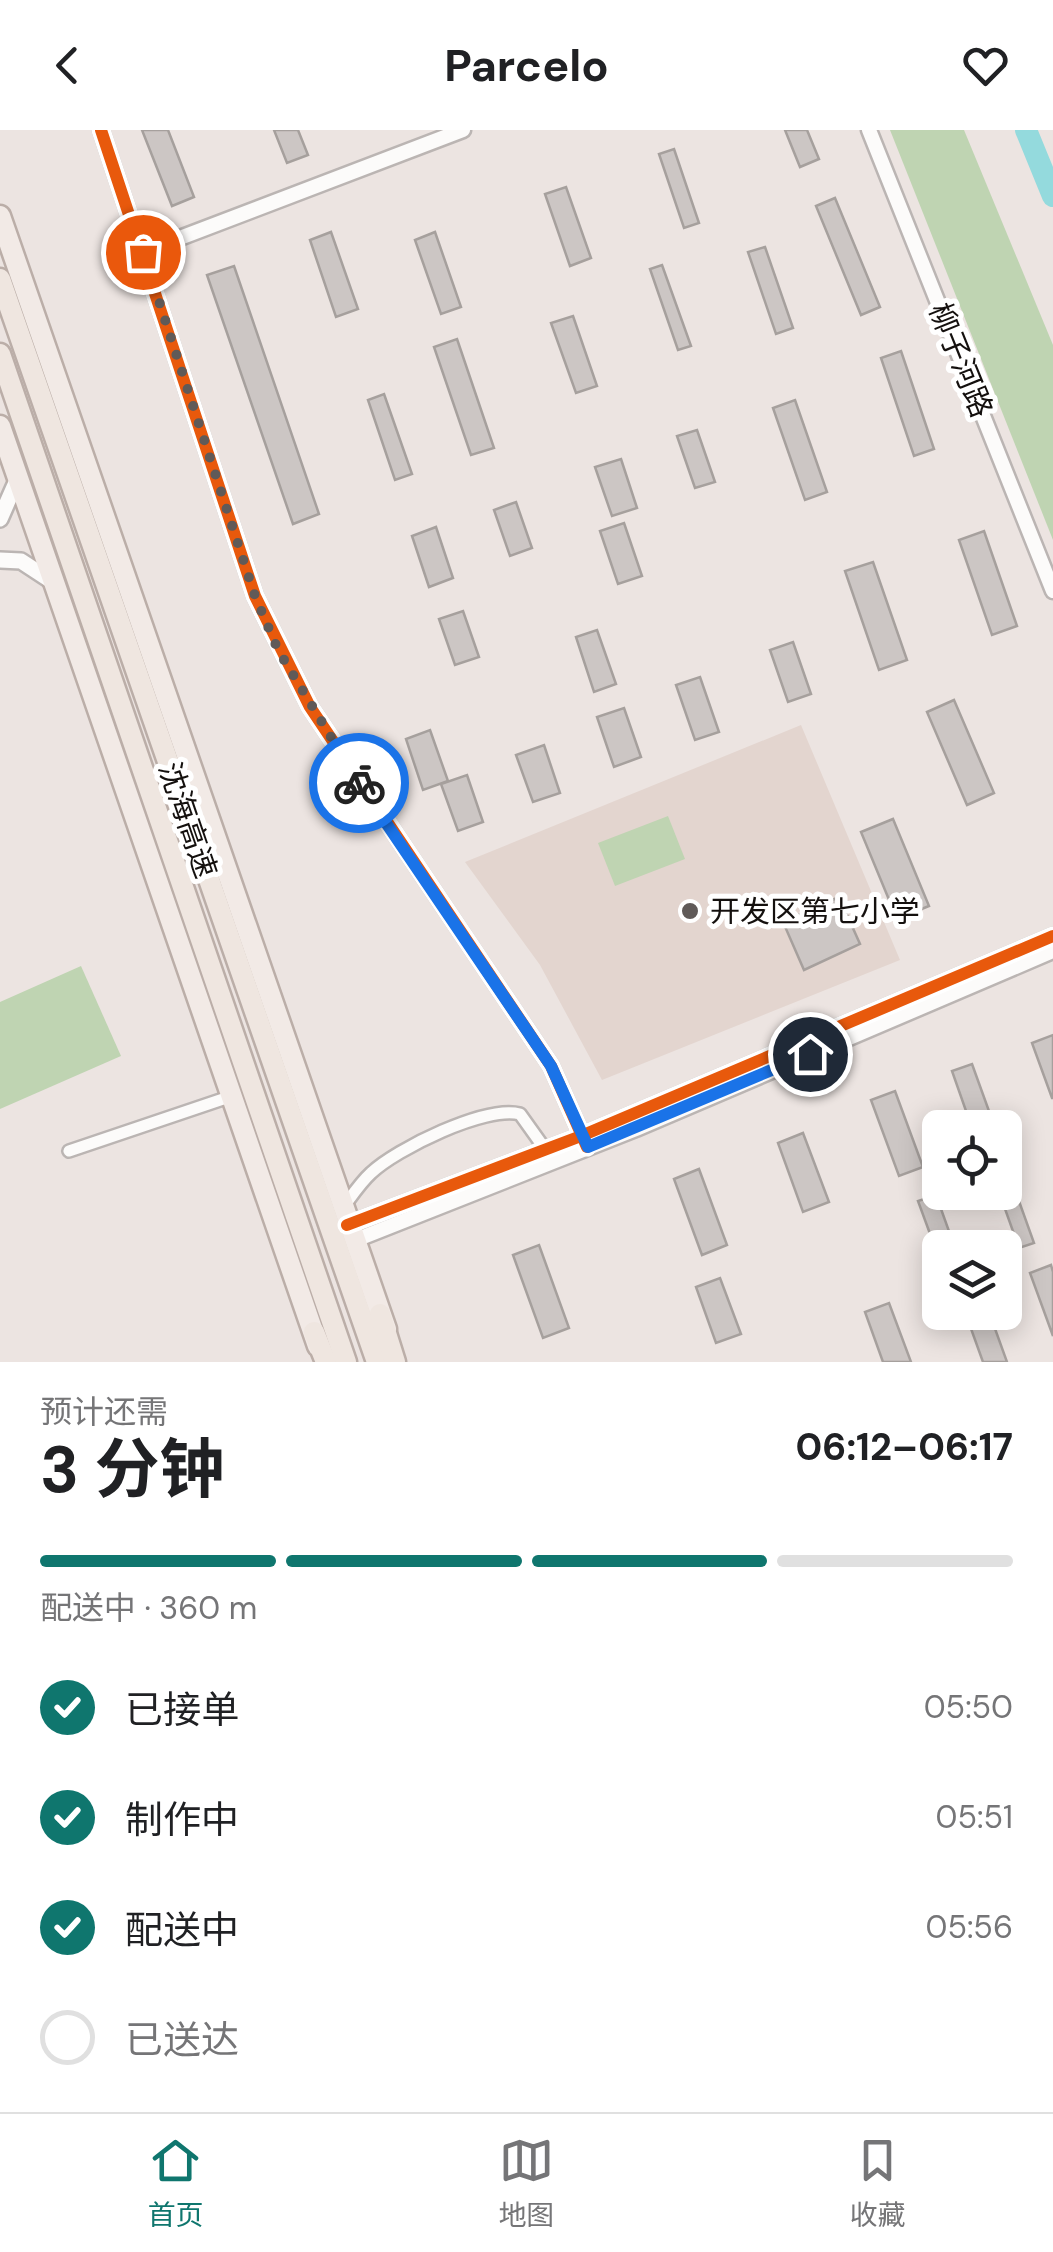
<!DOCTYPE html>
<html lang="zh">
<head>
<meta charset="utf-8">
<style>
	:root { --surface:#fff; --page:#f6f6f6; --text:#202124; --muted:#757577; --line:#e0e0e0; --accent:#0f766e }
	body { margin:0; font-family:"DM Sans","Noto Sans SC",sans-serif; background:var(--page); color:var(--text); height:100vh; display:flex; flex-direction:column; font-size:38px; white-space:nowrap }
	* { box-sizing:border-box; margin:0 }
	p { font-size:32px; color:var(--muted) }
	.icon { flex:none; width:55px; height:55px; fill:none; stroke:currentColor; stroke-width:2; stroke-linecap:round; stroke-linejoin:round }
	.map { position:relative; height:1232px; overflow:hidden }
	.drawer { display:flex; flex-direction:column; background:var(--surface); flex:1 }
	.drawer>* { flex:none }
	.buttons { position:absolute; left:922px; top:980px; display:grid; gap:20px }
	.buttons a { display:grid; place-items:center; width:100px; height:100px; border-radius:15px; background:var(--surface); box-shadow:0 5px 25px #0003; font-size:50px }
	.pin { position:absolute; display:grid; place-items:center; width:85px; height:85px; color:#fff; margin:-42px; border:5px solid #fff; border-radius:50%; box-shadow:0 2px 10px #0007 }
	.courier { position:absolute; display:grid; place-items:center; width:100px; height:100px; margin:-50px; border:8px solid #1a73e8; border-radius:50%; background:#fff; color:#222; box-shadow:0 2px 12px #0007 }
	.headline em { font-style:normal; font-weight:700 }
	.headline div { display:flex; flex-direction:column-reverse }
	.headline { display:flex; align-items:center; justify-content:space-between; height:170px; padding:0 40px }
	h1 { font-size:65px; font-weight:700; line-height:75px }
	.bar { display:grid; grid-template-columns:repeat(4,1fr); gap:15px 10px; align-content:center; height:120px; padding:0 40px }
	.bar i { height:12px; border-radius:8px; background:var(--line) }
	.bar .active { background:var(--accent) }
	.bar p { grid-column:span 4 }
	ol { padding:0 40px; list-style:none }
	li { display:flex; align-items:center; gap:30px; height:110px }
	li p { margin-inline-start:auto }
	li .icon { padding:10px; border-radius:50%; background:var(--accent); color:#fff; stroke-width:4 }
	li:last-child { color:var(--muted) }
	li i { width:55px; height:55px; border:5px solid var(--line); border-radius:50% }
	header { display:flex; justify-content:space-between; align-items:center; height:130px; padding:0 40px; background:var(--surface); font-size:45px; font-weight:700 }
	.dock { display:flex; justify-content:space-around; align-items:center; height:140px; border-top:2px solid var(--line); background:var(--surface); font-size:28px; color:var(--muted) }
	.dock a { display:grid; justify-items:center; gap:5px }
	.dock .active { color:var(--accent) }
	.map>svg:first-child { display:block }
</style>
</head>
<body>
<header><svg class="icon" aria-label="back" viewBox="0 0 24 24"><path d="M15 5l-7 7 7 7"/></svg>Parcelo<svg class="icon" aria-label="heart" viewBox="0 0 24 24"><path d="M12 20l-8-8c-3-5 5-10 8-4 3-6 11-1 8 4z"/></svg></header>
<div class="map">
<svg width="1053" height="1232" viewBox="0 0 1053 1232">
	<rect width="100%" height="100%" fill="#ece4e1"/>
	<path fill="#e3d5cf" d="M801 595 900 830 602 950 540 835 465 732Z"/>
	<g fill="#bfd4b2">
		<path d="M890 0H964L1053 215V410Z"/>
		<path d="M668 686 685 729 615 756 598 713Z"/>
		<path d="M81 836 121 926 0 979V872Z"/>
	</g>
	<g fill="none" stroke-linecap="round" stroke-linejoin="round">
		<path stroke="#94dadd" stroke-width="22" d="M1026 0 1053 66"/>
	</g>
	<g fill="#ccc6c4" stroke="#a6a09d" stroke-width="2.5">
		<path d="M142 0H168L194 67 172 76Z"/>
		<path d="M274 0H298L308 25 287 33Z"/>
		<path d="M785 0H807L819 29 800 37Z"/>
		<path d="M674 19 699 93 684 98 659 24Z"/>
		<path d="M566 57 591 128 570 136 545 64Z"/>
		<path d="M835 68 880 177 861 185 816 76Z"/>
		<path d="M331 102 358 179 336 187 310 110Z"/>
		<path d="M435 102 461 177 441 184 415 110Z"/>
		<path d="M765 117 793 198 776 204 748 122Z"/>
		<path d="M662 135 691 216 678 220 650 139Z"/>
		<path d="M234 136 319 384 293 394 207 145Z"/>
		<path d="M573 186 597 256 576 263 551 193Z"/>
		<path d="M457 209 494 318 471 325 434 217Z"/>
		<path d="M901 221 934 319 914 326 881 228Z"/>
		<path d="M384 264 412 344 395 350 368 270Z"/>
		<path d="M795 270 827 362 805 370 773 278Z"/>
		<path d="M697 300 715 352 695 358 677 306Z"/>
		<path d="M621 329 637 378 612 386 595 337Z"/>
		<path d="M516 372 532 418 510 426 494 380Z"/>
		<path d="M624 393 642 446 618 454 600 401Z"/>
		<path d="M436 397 453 448 429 457 412 406Z"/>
		<path d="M984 401 1017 496 992 505 959 410Z"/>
		<path d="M873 432 907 530 879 540 845 441Z"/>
		<path d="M463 481 479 527 455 535 439 489Z"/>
		<path d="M597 500 616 554 594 562 576 507Z"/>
		<path d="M793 512 811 564 788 572 770 520Z"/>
		<path d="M700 547 719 602 695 610 676 555Z"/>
		<path d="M954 570 994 663 967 675 927 582Z"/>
		<path d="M624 578 641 627 614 637 597 587Z"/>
		<path d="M430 600 448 651 423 660 406 609Z"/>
		<path d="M544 615 560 663 533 672 516 625Z"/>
		<path d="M467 645 483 692 458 701 441 654Z"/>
		<path d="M893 689 929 776 897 789 861 702Z"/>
		<path d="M839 767 860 814 804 840 783 792Z"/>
		<path d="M1053 905V968H1052L1032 913Z"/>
		<path d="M972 934 994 995 989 998H972L952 941Z"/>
		<path d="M895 961 923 1037 899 1046 871 970Z"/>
		<path d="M803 1003 829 1072 803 1082 778 1013Z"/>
		<path d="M1005 1032 1034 1113 1019 1118 999 1062H1005Z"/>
		<path d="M699 1039 727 1115 702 1125 674 1049Z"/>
		<path d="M936 1065 955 1118H940V1131L918 1071Z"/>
		<path d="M539 1115 569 1198 543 1208 513 1125Z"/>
		<path d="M1051 1135 1053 1142V1206L1030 1143Z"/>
		<path d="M720 1148 741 1204 716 1213 696 1157Z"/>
		<path d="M889 1173 911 1232H883L865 1182Z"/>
		<path d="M965 1182H989L1007 1232H983Z"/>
	</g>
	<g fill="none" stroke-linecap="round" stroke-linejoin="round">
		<defs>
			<g id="minor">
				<path d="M69 1021 232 966"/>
				<path d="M342 1079C351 1067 360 1053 371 1043 396 1019 486 975 520 984L545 1019"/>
			</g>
			<g id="tertiary">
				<path d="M101 0 255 466 310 577 551 936 587 1017"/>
				<path d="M869 0 1053 461"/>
				<path d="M143 122 463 0"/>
				<path d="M347 1095 581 1006 1053 806"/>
				<path d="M353 1111 636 999 1053 821"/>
			</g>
			<g id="secondary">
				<path d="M0 389 18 348"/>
				<path d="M0 430 21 431 53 452"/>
			</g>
			<g id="trunk">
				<path d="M0 86 386 1199"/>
				<path d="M0 296 318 1216"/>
			</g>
			<g id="motorway">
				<path d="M0 149 377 1232"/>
				<path d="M0 224 346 1232"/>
				<path d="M380 1184 395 1232"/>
				<path d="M314 1202 326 1232"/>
			</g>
		</defs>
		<use href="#minor" stroke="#bbb5b3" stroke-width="16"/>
		<use href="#tertiary" stroke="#bbb5b3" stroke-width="19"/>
		<use href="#secondary" stroke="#bbb5b3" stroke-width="20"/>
		<use href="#trunk" stroke="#bbaea8" stroke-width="25"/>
		<use href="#motorway" stroke="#bbaea8" stroke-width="25"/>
		<use href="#minor" stroke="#fcfbfa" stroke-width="11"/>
		<use href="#tertiary" stroke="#fcfbfa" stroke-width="14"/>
		<use href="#secondary" stroke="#fcfbfa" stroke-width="15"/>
		<use href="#trunk" stroke="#f2eae6" stroke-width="20"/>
		<use href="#motorway" stroke="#efe6e0" stroke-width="20"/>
		<defs>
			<g id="cycleway">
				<path d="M101 0 255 466 310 577 551 936 587 1017"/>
				<path d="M347 1095 581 1006 1053 806"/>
			</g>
		</defs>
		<use href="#cycleway" stroke="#fff" stroke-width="19"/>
		<use href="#cycleway" stroke="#e8590c" stroke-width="12"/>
	</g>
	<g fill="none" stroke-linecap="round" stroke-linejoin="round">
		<path stroke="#605a58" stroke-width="10" stroke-dasharray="0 18" d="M143 122 255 466 278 520 359 653"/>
		<path stroke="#1a73e8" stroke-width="12" d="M359 653 551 936 588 1017 810 924"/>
	</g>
	<circle fill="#605a58" stroke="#fff" stroke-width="4" cx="690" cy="781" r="10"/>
	<g text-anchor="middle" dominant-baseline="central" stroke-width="10" stroke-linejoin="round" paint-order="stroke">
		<g font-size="30" fill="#14100e" stroke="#fff">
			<text transform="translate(961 230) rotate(68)">柳子河路</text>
			<text transform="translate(188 690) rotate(71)">沈海高速</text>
		</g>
		<g font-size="30" fill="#14100e" stroke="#fff" text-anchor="start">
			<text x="710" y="781">开发区第七小学</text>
		</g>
	</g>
</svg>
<div class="buttons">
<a><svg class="icon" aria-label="locate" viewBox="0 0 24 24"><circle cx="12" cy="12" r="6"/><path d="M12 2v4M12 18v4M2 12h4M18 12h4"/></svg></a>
<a><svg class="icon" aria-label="layers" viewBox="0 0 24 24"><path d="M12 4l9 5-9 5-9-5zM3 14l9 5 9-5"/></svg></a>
</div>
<div class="pin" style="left:143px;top:122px;background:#ea580c"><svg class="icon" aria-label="bag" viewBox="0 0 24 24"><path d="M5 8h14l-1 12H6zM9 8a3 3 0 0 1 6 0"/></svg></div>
<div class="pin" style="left:810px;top:924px;background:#1f2937"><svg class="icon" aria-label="home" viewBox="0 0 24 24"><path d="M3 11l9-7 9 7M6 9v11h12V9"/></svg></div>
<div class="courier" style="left:359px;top:653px"><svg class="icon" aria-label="bike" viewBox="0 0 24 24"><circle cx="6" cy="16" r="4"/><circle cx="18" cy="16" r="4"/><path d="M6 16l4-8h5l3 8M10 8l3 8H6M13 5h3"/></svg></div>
</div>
<section class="drawer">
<div class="headline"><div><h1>3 分钟</h1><p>预计还需</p></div><em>06:12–06:17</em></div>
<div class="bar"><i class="active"></i><i class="active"></i><i class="active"></i><i></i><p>配送中 · 360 m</p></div>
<ol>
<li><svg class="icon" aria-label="check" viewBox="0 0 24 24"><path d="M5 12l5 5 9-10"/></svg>已接单<p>05:50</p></li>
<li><svg class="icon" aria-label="check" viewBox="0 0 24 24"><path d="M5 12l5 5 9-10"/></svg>制作中<p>05:51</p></li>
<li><svg class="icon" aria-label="check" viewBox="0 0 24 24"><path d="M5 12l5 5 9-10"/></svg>配送中<p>05:56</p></li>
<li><i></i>已送达</li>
</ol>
</section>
<nav class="dock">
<a class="active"><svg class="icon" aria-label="home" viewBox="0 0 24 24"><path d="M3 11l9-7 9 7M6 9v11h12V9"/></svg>首页</a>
<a><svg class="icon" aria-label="map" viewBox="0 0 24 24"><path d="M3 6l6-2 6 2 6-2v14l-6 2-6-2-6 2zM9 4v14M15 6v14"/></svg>地图</a>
<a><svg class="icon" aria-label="saved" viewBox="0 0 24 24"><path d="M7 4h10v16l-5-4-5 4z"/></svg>收藏</a>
</nav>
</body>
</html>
